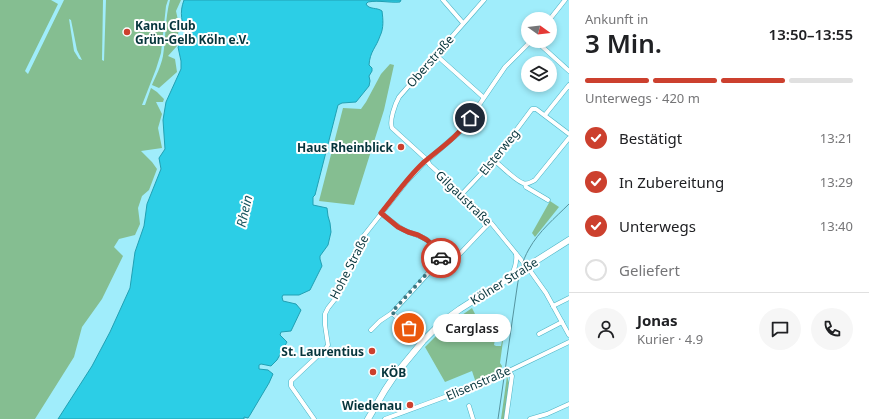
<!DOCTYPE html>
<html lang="de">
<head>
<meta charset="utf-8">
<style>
	:root { --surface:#fff; --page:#f6f6f6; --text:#202124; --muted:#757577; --line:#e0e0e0; --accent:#cc402e }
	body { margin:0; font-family:"Noto Sans",sans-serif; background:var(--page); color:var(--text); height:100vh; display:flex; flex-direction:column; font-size:15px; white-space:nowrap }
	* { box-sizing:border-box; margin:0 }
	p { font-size:13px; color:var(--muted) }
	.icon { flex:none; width:22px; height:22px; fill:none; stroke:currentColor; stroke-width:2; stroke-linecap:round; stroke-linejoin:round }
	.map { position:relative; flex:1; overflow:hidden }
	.panel { display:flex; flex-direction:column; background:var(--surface); width:300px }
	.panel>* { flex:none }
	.needle { width:26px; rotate:105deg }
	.tools { position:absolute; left:521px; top:12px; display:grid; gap:8px }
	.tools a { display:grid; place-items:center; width:36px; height:36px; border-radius:50%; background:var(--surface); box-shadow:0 2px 6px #0003; font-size:20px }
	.pin { position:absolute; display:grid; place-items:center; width:34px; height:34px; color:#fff; margin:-17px; border:2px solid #fff; border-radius:50%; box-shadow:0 1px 4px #0007 }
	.courier { position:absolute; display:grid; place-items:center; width:40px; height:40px; margin:-20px; border:3px solid #cc402e; border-radius:50%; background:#fff; color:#222; box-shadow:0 1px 5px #0007 }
	.bubble { position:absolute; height:28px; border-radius:14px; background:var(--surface); box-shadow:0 2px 6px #0003; font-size:13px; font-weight:600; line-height:28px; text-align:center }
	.overview em { font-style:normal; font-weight:600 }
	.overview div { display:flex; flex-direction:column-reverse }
	.overview { display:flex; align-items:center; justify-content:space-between; height:68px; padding:0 16px }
	h1 { font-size:26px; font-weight:600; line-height:30px }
	.bar { display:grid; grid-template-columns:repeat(4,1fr); gap:6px 4px; align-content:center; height:48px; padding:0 16px }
	.bar i { height:5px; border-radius:3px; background:var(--line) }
	.bar .selected { background:var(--accent) }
	.bar p { grid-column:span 4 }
	.line { display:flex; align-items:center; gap:10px; padding:0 16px; border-top:1px solid var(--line) }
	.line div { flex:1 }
	.round { display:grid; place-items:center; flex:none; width:42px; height:42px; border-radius:21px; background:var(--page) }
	ol { padding:0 16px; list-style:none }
	li { display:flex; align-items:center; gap:12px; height:44px }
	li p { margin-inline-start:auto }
	li .icon { padding:4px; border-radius:50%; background:var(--accent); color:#fff; stroke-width:4 }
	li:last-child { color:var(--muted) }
	li i { width:22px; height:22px; border:2px solid var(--line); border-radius:50% }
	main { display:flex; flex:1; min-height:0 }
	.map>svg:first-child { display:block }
</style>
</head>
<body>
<main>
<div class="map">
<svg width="569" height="419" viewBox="0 0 569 419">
	<rect width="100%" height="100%" fill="#a0edfb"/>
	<g fill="#85be91" fill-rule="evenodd">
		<path d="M0 0H51L58 4 25 71 28 74 64 0H103L102 60 104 61 106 0H168L166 6 161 53 156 69 142 105H145L151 88 157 92 164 99 163 102H156L162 114 158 128 162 148 141 151 152 162 157 169 149 190 142 196 138 208 140 224 135 235 119 239 114 247 123 256 102 299 82 327 74 357 35 419H0ZM69 19 71 20 77 50 82 60 79 59 74 51Z"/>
		<path d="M170 0H181L176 11 179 25 177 46 168 56 175 59 177 72 159 88 152 85C156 76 161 66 163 56 166 37 165 18 170 0Z"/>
		<path d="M390 64 394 65 384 110 354 205 319 201 343 108 361 109 366 102 381 74Z"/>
		<path d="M550 201 559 207 535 237 532 233Z"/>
		<path d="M472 308 489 342 492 338 495 339 494 345 496 346H501L502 341H503L500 363 502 366 501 372 476 383 472 371 445 382 425 347 439 333 452 322Z"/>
		<path d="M507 376 509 383 504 419H501Z"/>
	</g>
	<path fill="#2ccee6" stroke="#21a0b3" d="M184 0H401L400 2C389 3 379 0 368 2L366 4C369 10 377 7 382 11 383 19 384 28 380 36 376 48 370 51 369 65L372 68V71L369 76 370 81 369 86 356 102 342 103 338 105 315 195 313 197V205L327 208 328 216 330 223 331 232 328 245 320 256V259L322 266 310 290 299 295H283L282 297 283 301 296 304 301 310 291 331 281 332 280 335 287 342 277 360 271 366 261 364 259 365V369L268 370 273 374 269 383 250 415 248 418 244 417V419H58L92 366 110 332 130 288 135 252 144 226 147 204 161 169 159 158 165 149 163 120 166 102 181 69V61L178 47 186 35C182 22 179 13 184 0Z"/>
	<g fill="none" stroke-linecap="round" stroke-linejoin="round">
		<defs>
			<g id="minor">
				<path d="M443 0 463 23"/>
				<path d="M484 0 399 97C395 104 389 121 392 128L425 158 430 165 462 194 492 224 531 272 546 293 569 335"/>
				<path d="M550 19 565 0"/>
				<path d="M536 41 569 71"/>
				<path d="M436 55 483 97"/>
				<path d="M545 115 569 85"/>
				<path d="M494 160C500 165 516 181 523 183 528 185 531 182 535 180L569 138"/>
				<path d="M525 184 526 187 548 200"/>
				<path d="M462 194 494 160 532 109H536L569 134"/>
				<path d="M381 213C389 219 396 226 404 230 412 234 420 235 427 240 435 247 442 257 451 261L454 260 490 222"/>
				<path d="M511 276C515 269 517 262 516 254"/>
				<path d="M553 306 569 298"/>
				<path d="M392 313 423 341"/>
				<path d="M371 330 380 321 392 313 444 256"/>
				<path d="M539 334 562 322"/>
				<path d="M469 406 473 419"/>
				<path d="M314 419 291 386V381L326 348 328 345 325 325V314L328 308 339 294 354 254 362 238 407 181 423 164 462 130 505 67 531 41"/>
				<path d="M385 419 488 381 569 342"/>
				<path d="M506 419 512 376 509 371"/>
				<path d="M530 419 547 414 569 404"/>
			</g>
			<path id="secondary" d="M368 419 385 390 395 375 423 341 442 322 460 309 569 240"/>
		</defs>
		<use href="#minor" stroke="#4bb2c3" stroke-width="5"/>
		<use href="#secondary" stroke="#4bb2c3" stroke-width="7"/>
		<use href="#minor" stroke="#fff" stroke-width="4"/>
		<use href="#secondary" stroke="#fff" stroke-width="6"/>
		<path stroke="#55949f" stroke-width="1" d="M498 419 517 288C519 274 522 261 529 249 539 231 555 218 569 204"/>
	</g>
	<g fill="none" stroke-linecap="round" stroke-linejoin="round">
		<path stroke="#3c757f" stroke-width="4" stroke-dasharray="0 7.2" d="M409 328 392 312 441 258"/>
		<path stroke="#cc402e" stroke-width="5" d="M441 258 444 256 427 240 418 235 408 232 398 227 381 213C395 196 407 178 423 163 439 149 458 137 470 118"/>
	</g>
	<g fill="#cc402e" stroke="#fff" stroke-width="1.5">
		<circle cx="127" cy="32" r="4"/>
		<circle cx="401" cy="147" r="4"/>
		<circle cx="372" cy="351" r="4"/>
		<circle cx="373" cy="372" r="4"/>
		<circle cx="410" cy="405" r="4"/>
	</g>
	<g text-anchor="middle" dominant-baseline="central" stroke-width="4" stroke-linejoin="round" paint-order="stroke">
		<g font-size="12" font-weight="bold" fill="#06353c" stroke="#fff" text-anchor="end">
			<text x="135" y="25" text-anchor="start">Kanu Club<tspan x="135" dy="14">Grün-Gelb Köln e.V.</tspan></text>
			<text x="393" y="147">Haus Rheinblick</text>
			<text x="364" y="351">St. Laurentius</text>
			<text x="381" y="372" text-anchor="start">KÖB</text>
			<text x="402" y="405">Wiedenau</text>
		</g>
		<g font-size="12" fill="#06353c" stroke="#fff">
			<text transform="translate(430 61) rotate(-49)">Oberstraße</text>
			<text transform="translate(499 152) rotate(-51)">Elsterweg</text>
			<text transform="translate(464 198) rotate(44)">Gilgaustraße</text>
			<text transform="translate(349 267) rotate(-63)">Hohe Straße</text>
			<text transform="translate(504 281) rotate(-32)">Kölner Straße</text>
			<text transform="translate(478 383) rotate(-23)">Elisenstraße</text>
		</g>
		<g font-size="13" font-style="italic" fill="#1c5a64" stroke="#fff">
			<text transform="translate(244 211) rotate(-77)">Rhein</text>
		</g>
	</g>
</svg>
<div class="tools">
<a><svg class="needle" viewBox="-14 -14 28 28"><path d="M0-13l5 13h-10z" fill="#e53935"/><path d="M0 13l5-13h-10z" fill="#757577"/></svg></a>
<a><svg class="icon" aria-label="layers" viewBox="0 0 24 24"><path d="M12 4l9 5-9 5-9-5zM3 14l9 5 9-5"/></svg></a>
</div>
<div class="pin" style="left:409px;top:328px;background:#ea580c"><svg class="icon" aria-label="bag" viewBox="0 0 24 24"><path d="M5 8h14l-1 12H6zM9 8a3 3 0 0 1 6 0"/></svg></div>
<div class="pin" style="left:470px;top:118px;background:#1f2937"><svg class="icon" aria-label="home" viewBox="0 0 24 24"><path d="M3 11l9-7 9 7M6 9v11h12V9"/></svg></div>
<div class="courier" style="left:441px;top:258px"><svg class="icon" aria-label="car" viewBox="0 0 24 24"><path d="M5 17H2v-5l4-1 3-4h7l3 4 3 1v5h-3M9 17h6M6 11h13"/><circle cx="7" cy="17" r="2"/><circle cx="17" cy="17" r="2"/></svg></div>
<div class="bubble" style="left:433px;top:314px;width:78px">Carglass</div>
</div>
<section class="panel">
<div class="overview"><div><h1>3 Min.</h1><p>Ankunft in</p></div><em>13:50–13:55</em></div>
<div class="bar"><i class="selected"></i><i class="selected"></i><i class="selected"></i><i></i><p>Unterwegs · 420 m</p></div>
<ol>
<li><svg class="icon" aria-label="check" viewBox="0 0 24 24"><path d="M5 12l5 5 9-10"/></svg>Bestätigt<p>13:21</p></li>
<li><svg class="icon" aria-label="check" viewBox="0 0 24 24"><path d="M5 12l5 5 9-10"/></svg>In Zubereitung<p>13:29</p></li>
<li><svg class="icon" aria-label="check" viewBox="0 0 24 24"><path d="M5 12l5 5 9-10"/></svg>Unterwegs<p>13:40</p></li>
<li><i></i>Geliefert</li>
</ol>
<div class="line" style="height:72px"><a class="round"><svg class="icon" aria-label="person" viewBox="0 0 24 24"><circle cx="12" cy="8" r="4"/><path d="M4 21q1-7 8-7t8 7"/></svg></a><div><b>Jonas</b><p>Kurier · 4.9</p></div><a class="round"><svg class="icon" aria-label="chat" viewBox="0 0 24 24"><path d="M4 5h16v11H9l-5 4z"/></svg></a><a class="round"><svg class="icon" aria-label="phone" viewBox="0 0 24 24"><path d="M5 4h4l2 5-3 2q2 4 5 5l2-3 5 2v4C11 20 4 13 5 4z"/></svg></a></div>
</section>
</main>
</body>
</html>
